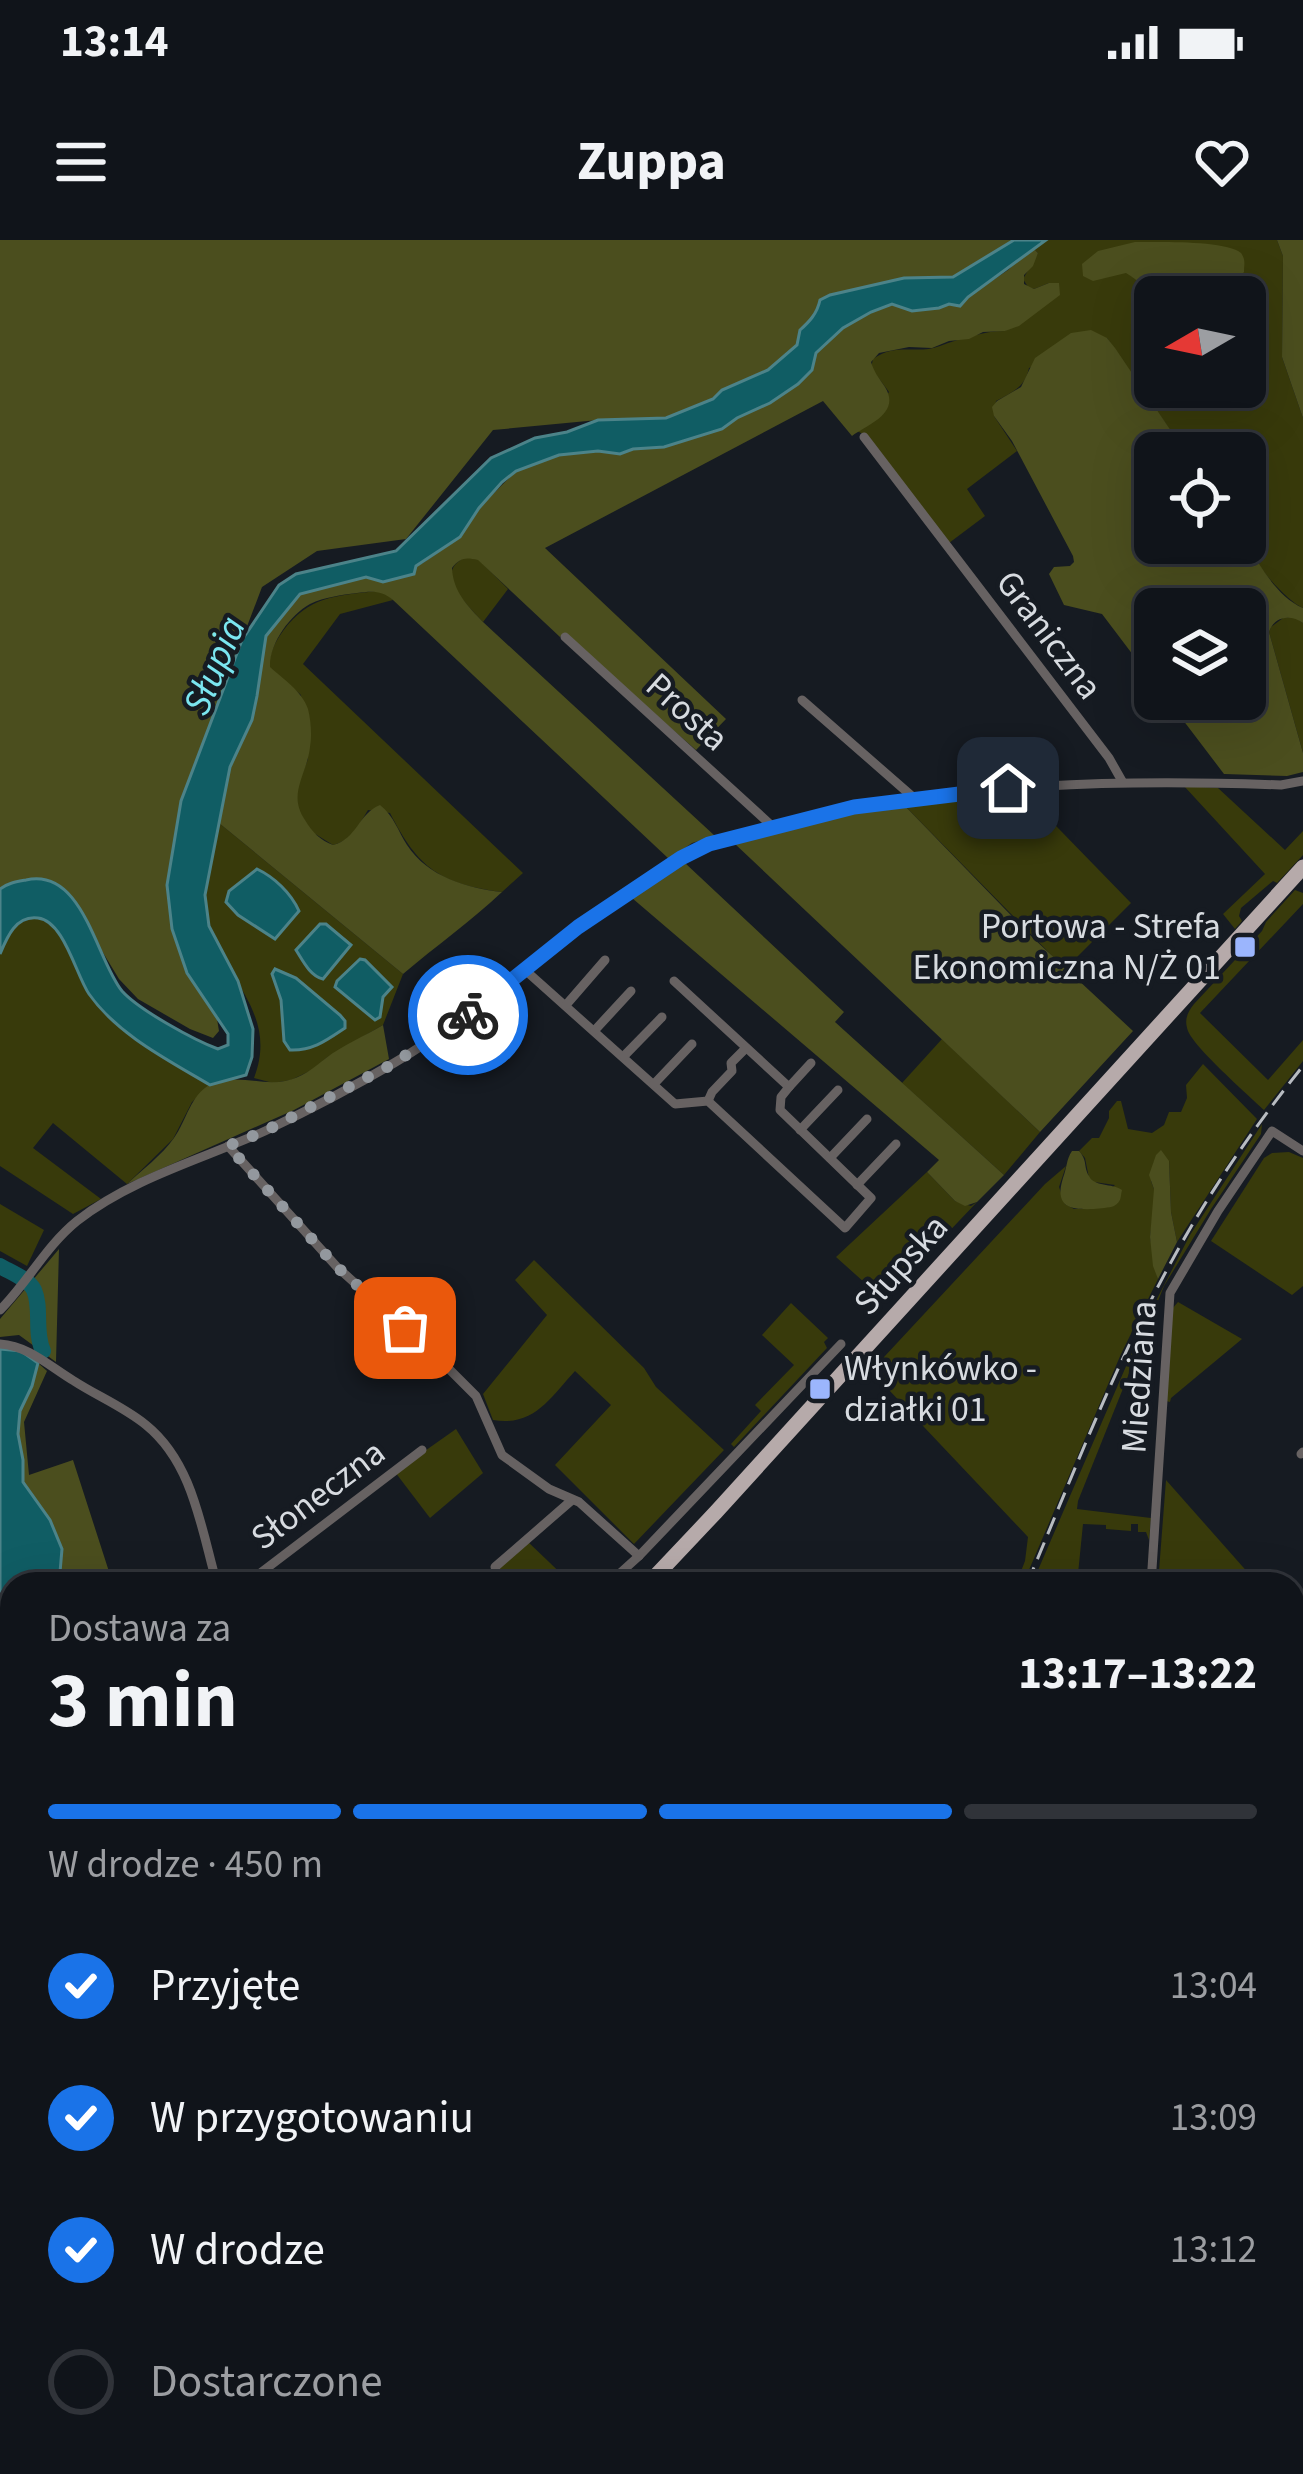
<!DOCTYPE html>
<html lang="pl">
<head>
<meta charset="utf-8">
<style>
	:root { --surface:#10141a; --page:#1e2127; --text:#f1f3f6; --muted:#9c9ea2; --line:#303339; --accent:#1a73e8 }
	body { margin:0; font-family:"Source Sans 3",sans-serif; background:var(--page); color:var(--text); height:100vh; display:flex; flex-direction:column; font-size:45px; white-space:nowrap }
	* { box-sizing:border-box; margin:0 }
	p { font-size:39px; color:var(--muted) }
	.icon { flex:none; width:66px; height:66px; fill:none; stroke:currentColor; stroke-width:2; stroke-linecap:round; stroke-linejoin:round }
	.map { position:relative; flex:1; overflow:hidden }
	.drawer { position:absolute; left:0px; top:1332px; width:1305px; height:903px; display:flex; flex-direction:column; background:var(--surface); border-radius:36px 36px 0 0; box-shadow:0 12px 48px #0002,0 0 0 3px var(--line) }
	.drawer>* { flex:none }
	.needle { width:78px; rotate:261deg }
	.buttons { position:absolute; left:1134px; top:36px; display:grid; gap:24px }
	.buttons a { display:grid; place-items:center; width:132px; height:132px; border-radius:18px; background:var(--surface); box-shadow:0 12px 48px #0002,0 0 0 3px var(--line); font-size:60px }
	.pin { position:absolute; display:grid; place-items:center; width:102px; height:102px; color:#fff; margin:-51px; border-radius:24px; box-shadow:0 6px 18px #0006 }
	.courier { position:absolute; display:grid; place-items:center; width:120px; height:120px; margin:-60px; border:9px solid #1a73e8; border-radius:50%; background:#fff; color:#222; box-shadow:0 3px 15px #0007 }
	.summary em { font-style:normal; font-weight:700 }
	.summary div { display:flex; flex-direction:column-reverse }
	.summary { display:flex; align-items:center; justify-content:space-between; height:204px; padding:0 48px }
	h1 { font-size:78px; font-weight:700; line-height:90px }
	.bar { display:grid; grid-template-columns:repeat(4,1fr); gap:18px 12px; align-content:center; height:144px; padding:0 48px }
	.bar i { height:15px; border-radius:9px; background:var(--line) }
	.bar .active { background:var(--accent) }
	.bar p { grid-column:span 4 }
	ol { padding:0 48px; list-style:none }
	li { display:flex; align-items:center; gap:36px; height:132px }
	li p { margin-inline-start:auto }
	li .icon { padding:12px; border-radius:50%; background:var(--accent); color:#fff; stroke-width:4 }
	li:last-child { color:var(--muted) }
	li i { width:66px; height:66px; border:6px solid var(--line); border-radius:50% }
	.status { display:flex; justify-content:space-between; align-items:center; height:84px; padding:0 60px; background:var(--surface); direction:ltr }
	.status svg { height:33px; fill:currentColor }
	header { display:flex; justify-content:space-between; align-items:center; height:156px; padding:0 48px; background:var(--surface); font-size:54px; font-weight:700 }
	.map>svg:first-child { display:block }
</style>
</head>
<body>
<div class="status"><b>13:14</b><svg viewBox="0 0 49 12"><path d="M0 12V9h3v3zM5 12V6h3v6zM10 12V3h3v9zM15 12V0h3v12zM26 1h20v11H26zM47 4h2v5h-2z"/></svg></div>
<header><svg class="icon" aria-label="menu" viewBox="0 0 24 24"><path d="M4 6h16M4 12h16M4 18h16"/></svg>Zuppa<svg class="icon" aria-label="heart" viewBox="0 0 24 24"><path d="M12 20l-8-8c-3-5 5-10 8-4 3-6 11-1 8 4z"/></svg></header>
<div class="map">
<svg width="1303" height="2234" viewBox="0 0 1303 2234">
	<rect width="100%" height="100%" fill="#161b22"/>
	<g fill="#383a0b" fill-rule="evenodd">
		<path d="M1046 0H1277L1283 16 1282 117 1303 178V368C1286 361 1251 320 1245 302 1241 288 1245 231 1245 213H1186L1107 98 1029 128C1025 147 1013 152 996 161L994 176 1017 211 967 249 985 276 949 303 869 197 857 191 862 189 889 152 871 128 873 119C896 102 918 115 940 106 959 99 984 91 1005 91L1049 43 1034 49 1028 47 1023 39 1038 13 1035 10H1029ZM1155 57H1245V147H1155Z"/>
		<path d="M466 317 478 319 508 349 483 382C468 365 431 333 466 317Z"/>
		<path d="M376 351 386 353 393 360 340 374 303 424 523 633 502 652C440 644 418 628 390 573L368 570C358 586 352 600 333 605L312 592 298 570 296 550 308 519 301 455 269 427C269 414 275 402 283 391 309 356 335 356 376 351Z"/>
		<path d="M1295 377 1303 383V513L1269 392 1271 387 1283 378Z"/>
		<path d="M1184 546 1218 548 1285 610 1303 591V615L1277 643 1273 641 1241 668 1239 676 1242 681 1235 689 1223 674 1265 634Z"/>
		<path d="M1024 553 1131 663 1065 729 904 565Z"/>
		<path d="M219 583 403 734 383 785 326 818 314 829 291 840 273 843 254 838C279 773 224 740 209 684 199 651 213 615 219 583Z"/>
		<path d="M1295 650 1303 653V664L1200 773 1268 840 1303 800V821L1264 870C1248 855 1194 807 1188 791 1184 780 1187 773 1194 764L1262 691 1266 682Z"/>
		<path d="M38 678C66 689 72 722 85 746 108 790 169 820 210 845L192 862 173 899 127 944 53 883 33 908 101 959 73 974 0 926V714C9 693 15 680 38 678Z"/>
		<path d="M942 799 1040 892 1004 935 902 843Z"/>
		<path d="M1203 824 1257 879 1177 1002 1171 972 1169 921 1154 922 1151 941 1154 949V965L1150 997 1158 1039 1121 1114 1023 1344H1016L1025 1321 1028 1297 871 1131 1045 944 1066 926 1059 947 1065 964 1074 969H1088L1115 945 1094 942 1089 938 1085 918 1079 911 1092 898H1099L1109 878V871L1117 861H1121L1128 889 1152 893 1164 885 1169 872H1181L1187 858 1186 845Z"/>
		<path d="M1262 884 1261 894 1211 969 1164 1046 1078 1261 1077 1269 1151 1278 1149 1300 1146 1292H1138V1284H1131V1291L1106 1289V1285L1083 1284 1078 1334 1061 1332 1060 1344H1032L1146 1080 1190 995Z"/>
		<path d="M1289 912 1303 918V1046L1292 1055 1211 1001 1264 918 1272 913Z"/>
		<path d="M927 932 955 961 971 966 977 962 884 1060 836 1017Z"/>
		<path d="M0 964 44 990 27 1026 0 1011Z"/>
		<path d="M534 1020 644 1128 656 1147 724 1210 634 1304 555 1225 611 1165 575 1131C550 1158 534 1187 493 1180L483 1154 547 1075 515 1040Z"/>
		<path d="M1178 1062 1242 1099 1171 1158 1170 1162 1166 1161 1172 1069Z"/>
		<path d="M791 1063 828 1098 824 1102 827 1108 734 1207 731 1204 761 1171 755 1165 794 1125 762 1095Z"/>
		<path d="M456 1189 483 1233 430 1278 395 1232Z"/>
		<path d="M1166 1240 1258 1344H1158Z"/>
		<path d="M526 1300 572 1344H476Z"/>
		<path d="M305 2223H637L632 2234H302Z"/>
	</g>
	<g fill="#4b4e1e">
		<path d="M0 0H1014L953 37 904 38 844 51 818 70 797 105 767 130 722 150 714 159 666 178 598 180 493 190 406 299 317 311 262 347 181 561 167 645 172 689 187 733 217 779 219 791 213 798 190 789 138 759 119 739 102 711 0 649Z"/>
		<path d="M1277 0H1303V178L1282 117 1283 16Z"/>
		<path d="M1135 2C1157 2 1227 0 1241 13 1246 20 1244 24 1244 32 1230 50 1182 62 1160 54 1145 49 1138 40 1126 33L1093 41 1083 36 1082 24 1098 11Z"/>
		<path d="M1029 10H1035L1038 13 1033 26 1024 35V44L1034 49 1049 43H1059L1060 55 1019 86 1005 91 983 92 969 99 949 101 932 108 909 107 879 113 871 122C874 132 879 138 885 147 901 173 869 184 852 196L823 161 545 308 726 479 696 510 563 394 560 397 478 320C465 317 460 318 452 328 453 352 468 366 483 382L715 596 692 603 669 619 393 360C381 350 372 351 357 353 341 355 325 357 310 364 290 375 269 404 270 427 283 439 302 451 308 469 311 481 312 496 310 507 307 535 287 554 305 580 312 592 320 600 333 605 357 599 358 574 380 565 394 576 398 591 407 605 428 637 467 648 502 652 470 682 436 706 403 734L219 583 230 527 252 480 266 396 275 382 299 354 366 337 383 342 423 323 460 297 479 268 516 231 559 215 598 211 620 214 633 209 664 207 722 189 737 178 770 163 798 144 812 130 815 113 843 88 871 72 892 64 939 68 968 57 1008 30Z"/>
		<path d="M1091 90 1107 98 1115 108 1186 213H1155V303L1245 302C1261 326 1276 356 1303 368V383C1291 374 1274 376 1269 392L1303 513V532L1287 536 1224 534 1167 459H1245V369H1155V444L1102 374 1064 365 1049 334 1054 327 1070 326 1074 322 1073 316 1012 201 994 176 992 167 997 161 1021 147 1035 118 1071 93Z"/>
		<path d="M904 565 1033 698 1133 791 1040 892 734 603 832 578Z"/>
		<path d="M685 623 844 772 835 782 1004 935 977 962 965 966 955 961 927 932 939 920 632 658Z"/>
		<path d="M383 785 389 819 294 870 127 944C142 930 162 915 174 898 187 880 190 855 211 844 236 833 261 846 285 841 302 838 313 828 326 818 343 805 365 796 383 785Z"/>
		<path d="M1161 910 1169 921 1171 972 1177 1002 1158 1039 1153 1026 1150 997 1154 949 1149 935 1156 915Z"/>
		<path d="M1072 911H1079C1088 921 1083 926 1089 936 1094 947 1112 943 1122 950 1120 958 1122 961 1114 966 1109 968 1100 968 1094 969 1070 970 1054 967 1063 938 1067 928 1066 920 1072 911Z"/>
		<path d="M59 1009 56 1122 19 1095 0 1097V1079Z"/>
		<path d="M38 1123 47 1131 24 1182 29 1235 73 1220 113 1344H59L62 1309 23 1242V1220L18 1194 20 1171 32 1146Z"/>
	</g>
	<g fill="#105d64" stroke="#4c8389" stroke-width="3">
		<path d="M1014 0H1046L968 57 960 66 949 64 939 68 912 71 892 64 871 72 843 88 816 113 812 130 798 144 770 163 737 178 722 189 664 207 633 209 620 214 598 211 559 215 516 231 502 242 479 268 460 297 416 326 414 334 383 342 366 337 300 354 266 396 257 456 252 480 230 527 205 655 209 686 238 741 253 789 252 817 246 835 210 845C168 820 118 795 89 754 76 735 64 681 38 678 16 675 7 697 0 714V649C8 643 15 642 26 640 83 627 96 719 122 751 139 770 194 800 218 809L228 805V794L187 733 172 689 167 645 181 561 242 400 279 345 296 334 396 311 491 218 535 198 567 192 598 180 666 178 713 159 722 150 768 130 797 105 800 90C809 82 817 74 820 60L830 55 904 38 953 37Z"/>
		<path d="M257 629C274 637 291 653 299 671L275 699 238 675 226 662 229 651Z"/>
		<path d="M320 684H326L351 705 323 739C310 736 303 721 296 710Z"/>
		<path d="M360 719 365 720 392 747 383 757 380 777 375 780 335 747 337 741Z"/>
		<path d="M275 729 296 738 340 775 345 781V788C327 800 313 811 290 810L284 801 281 760 272 734Z"/>
		<path d="M0 1109 21 1111 38 1123 32 1146 20 1171 18 1194 23 1220V1242L50 1280 62 1309 59 1344H12V1380L0 1377Z"/>
	</g>
	<g fill="none" stroke-linecap="round" stroke-linejoin="round">
		<g stroke="#105d64" stroke-width="16">
			<path d="M0 1026C10 1032 29 1039 34 1050 42 1068 34 1092 43 1111"/>
			<path d="M55 2234 57 2223"/>
		</g>
		<g stroke="#676262" stroke-width="9">
			<path d="M864 197 1109 518 1122 541"/>
			<path d="M565 397 772 586"/>
			<path d="M802 460 914 558"/>
			<path d="M525 730 675 864 708 861 845 988 871 958 780 870 781 857 789 847 674 741"/>
			<path d="M566 765 605 720"/>
			<path d="M595 790 631 751"/>
			<path d="M624 816 662 777"/>
			<path d="M654 844 692 804"/>
			<path d="M789 847 811 823"/>
			<path d="M708 861 712 852 732 831 731 823 746 808"/>
			<path d="M800 890 838 850"/>
			<path d="M228 906 337 1027 438 1118 476 1156 502 1215 549 1249 579 1262 639 1316"/>
			<path d="M830 918 867 879"/>
			<path d="M857 945 896 904"/>
			<path d="M0 1070C28 1042 46 1006 77 981 132 938 203 919 265 891 309 870 353 847 394 823 496 763 579 676 682 618 719 597 762 588 803 579 961 543 1120 539 1281 545L1303 541"/>
			<path d="M0 1104C29 1106 49 1126 74 1141 97 1156 124 1167 146 1185 193 1223 201 1288 217 1344"/>
			<path d="M1301 1214 1303 1212"/>
			<path d="M495 1327 572 1260"/>
			<path d="M246 1344 422 1210"/>
			<path d="M608 1344 639 1316 841 1104"/>
			<path d="M1151 1344 1170 1053 1218 971 1272 891 1303 911"/>
		</g>
		<g stroke="#b6aaaa" stroke-width="15">
			<path d="M648 1344 716 1272 1303 627"/>
			<path d="M0 1902 12 1895"/>
		</g>
		<g stroke="#b8bcc1" stroke-width="3" stroke-dasharray="18 9" stroke-linecap="butt">
			<path d="M1027 1344C1072 1237 1114 1127 1170 1024 1208 954 1253 888 1303 826"/>
			<path d="M655 2234 659 2223"/>
		</g>
	</g>
	<g fill="none" stroke-linecap="round" stroke-linejoin="round">
		<path stroke="#93989e" stroke-width="12" stroke-dasharray="0 21.6" d="M405 1088 337 1027 228 906 265 891 391 825 468 775"/>
		<path stroke="#1a73e8" stroke-width="15" d="M468 775 578 687 681 618 709 604 854 567 1008 548"/>
	</g>
	<g fill="#9bb5fd" stroke="#161b22" stroke-width="4.5">
		<rect x="1233" y="695" width="24" height="24" rx="6"/>
		<rect x="808" y="1137" width="24" height="24" rx="6"/>
	</g>
	<g text-anchor="middle" dominant-baseline="central" stroke-width="9" stroke-linejoin="round" paint-order="stroke">
		<g font-size="36" fill="#d7dbe0" stroke="#161b22">
			<text transform="translate(1049 395) rotate(53)">Graniczna</text>
			<text transform="translate(687 472) rotate(42)">Prosta</text>
			<text transform="translate(901 1025) rotate(-48)">Słupska</text>
			<text transform="translate(1139 1137) rotate(-86)">Miedziana</text>
			<text transform="translate(318 1255) rotate(-37)">Słoneczna</text>
		</g>
		<g font-size="36" fill="#d7dbe0" stroke="#161b22" text-anchor="end">
			<text x="1221" y="686">Portowa - Strefa<tspan x="1221" dy="41">Ekonomiczna N/Ż 01</tspan></text>
			<text x="844" y="1128" text-anchor="start">Włynkówko -<tspan x="844" dy="41">działki 01</tspan></text>
		</g>
		<g font-size="39" font-style="italic" fill="#7be6f0" stroke="#161b22">
			<text transform="translate(215 426) rotate(-67)">Słupia</text>
		</g>
	</g>
</svg>
<div class="buttons">
<a><svg class="needle" viewBox="-14 -14 28 28"><path d="M0-13l5 13h-10z" fill="#e53935"/><path d="M0 13l5-13h-10z" fill="#9c9ea2"/></svg></a>
<a><svg class="icon" aria-label="locate" viewBox="0 0 24 24"><circle cx="12" cy="12" r="6"/><path d="M12 2v4M12 18v4M2 12h4M18 12h4"/></svg></a>
<a><svg class="icon" aria-label="layers" viewBox="0 0 24 24"><path d="M12 4l9 5-9 5-9-5zM3 14l9 5 9-5"/></svg></a>
</div>
<div class="pin" style="left:405px;top:1088px;background:#ea580c"><svg class="icon" aria-label="bag" viewBox="0 0 24 24"><path d="M5 8h14l-1 12H6zM9 8a3 3 0 0 1 6 0"/></svg></div>
<div class="pin" style="left:1008px;top:548px;background:#1f2937"><svg class="icon" aria-label="home" viewBox="0 0 24 24"><path d="M3 11l9-7 9 7M6 9v11h12V9"/></svg></div>
<div class="courier" style="left:468px;top:775px"><svg class="icon" aria-label="bike" viewBox="0 0 24 24"><circle cx="6" cy="16" r="4"/><circle cx="18" cy="16" r="4"/><path d="M6 16l4-8h5l3 8M10 8l3 8H6M13 5h3"/></svg></div>
<section class="drawer">
<div class="summary"><div><h1>3 min</h1><p>Dostawa za</p></div><em>13:17–13:22</em></div>
<div class="bar"><i class="active"></i><i class="active"></i><i class="active"></i><i></i><p>W drodze · 450 m</p></div>
<ol>
<li><svg class="icon" aria-label="check" viewBox="0 0 24 24"><path d="M5 12l5 5 9-10"/></svg>Przyjęte<p>13:04</p></li>
<li><svg class="icon" aria-label="check" viewBox="0 0 24 24"><path d="M5 12l5 5 9-10"/></svg>W przygotowaniu<p>13:09</p></li>
<li><svg class="icon" aria-label="check" viewBox="0 0 24 24"><path d="M5 12l5 5 9-10"/></svg>W drodze<p>13:12</p></li>
<li><i></i>Dostarczone</li>
</ol>
</section>
</div>
</body>
</html>
